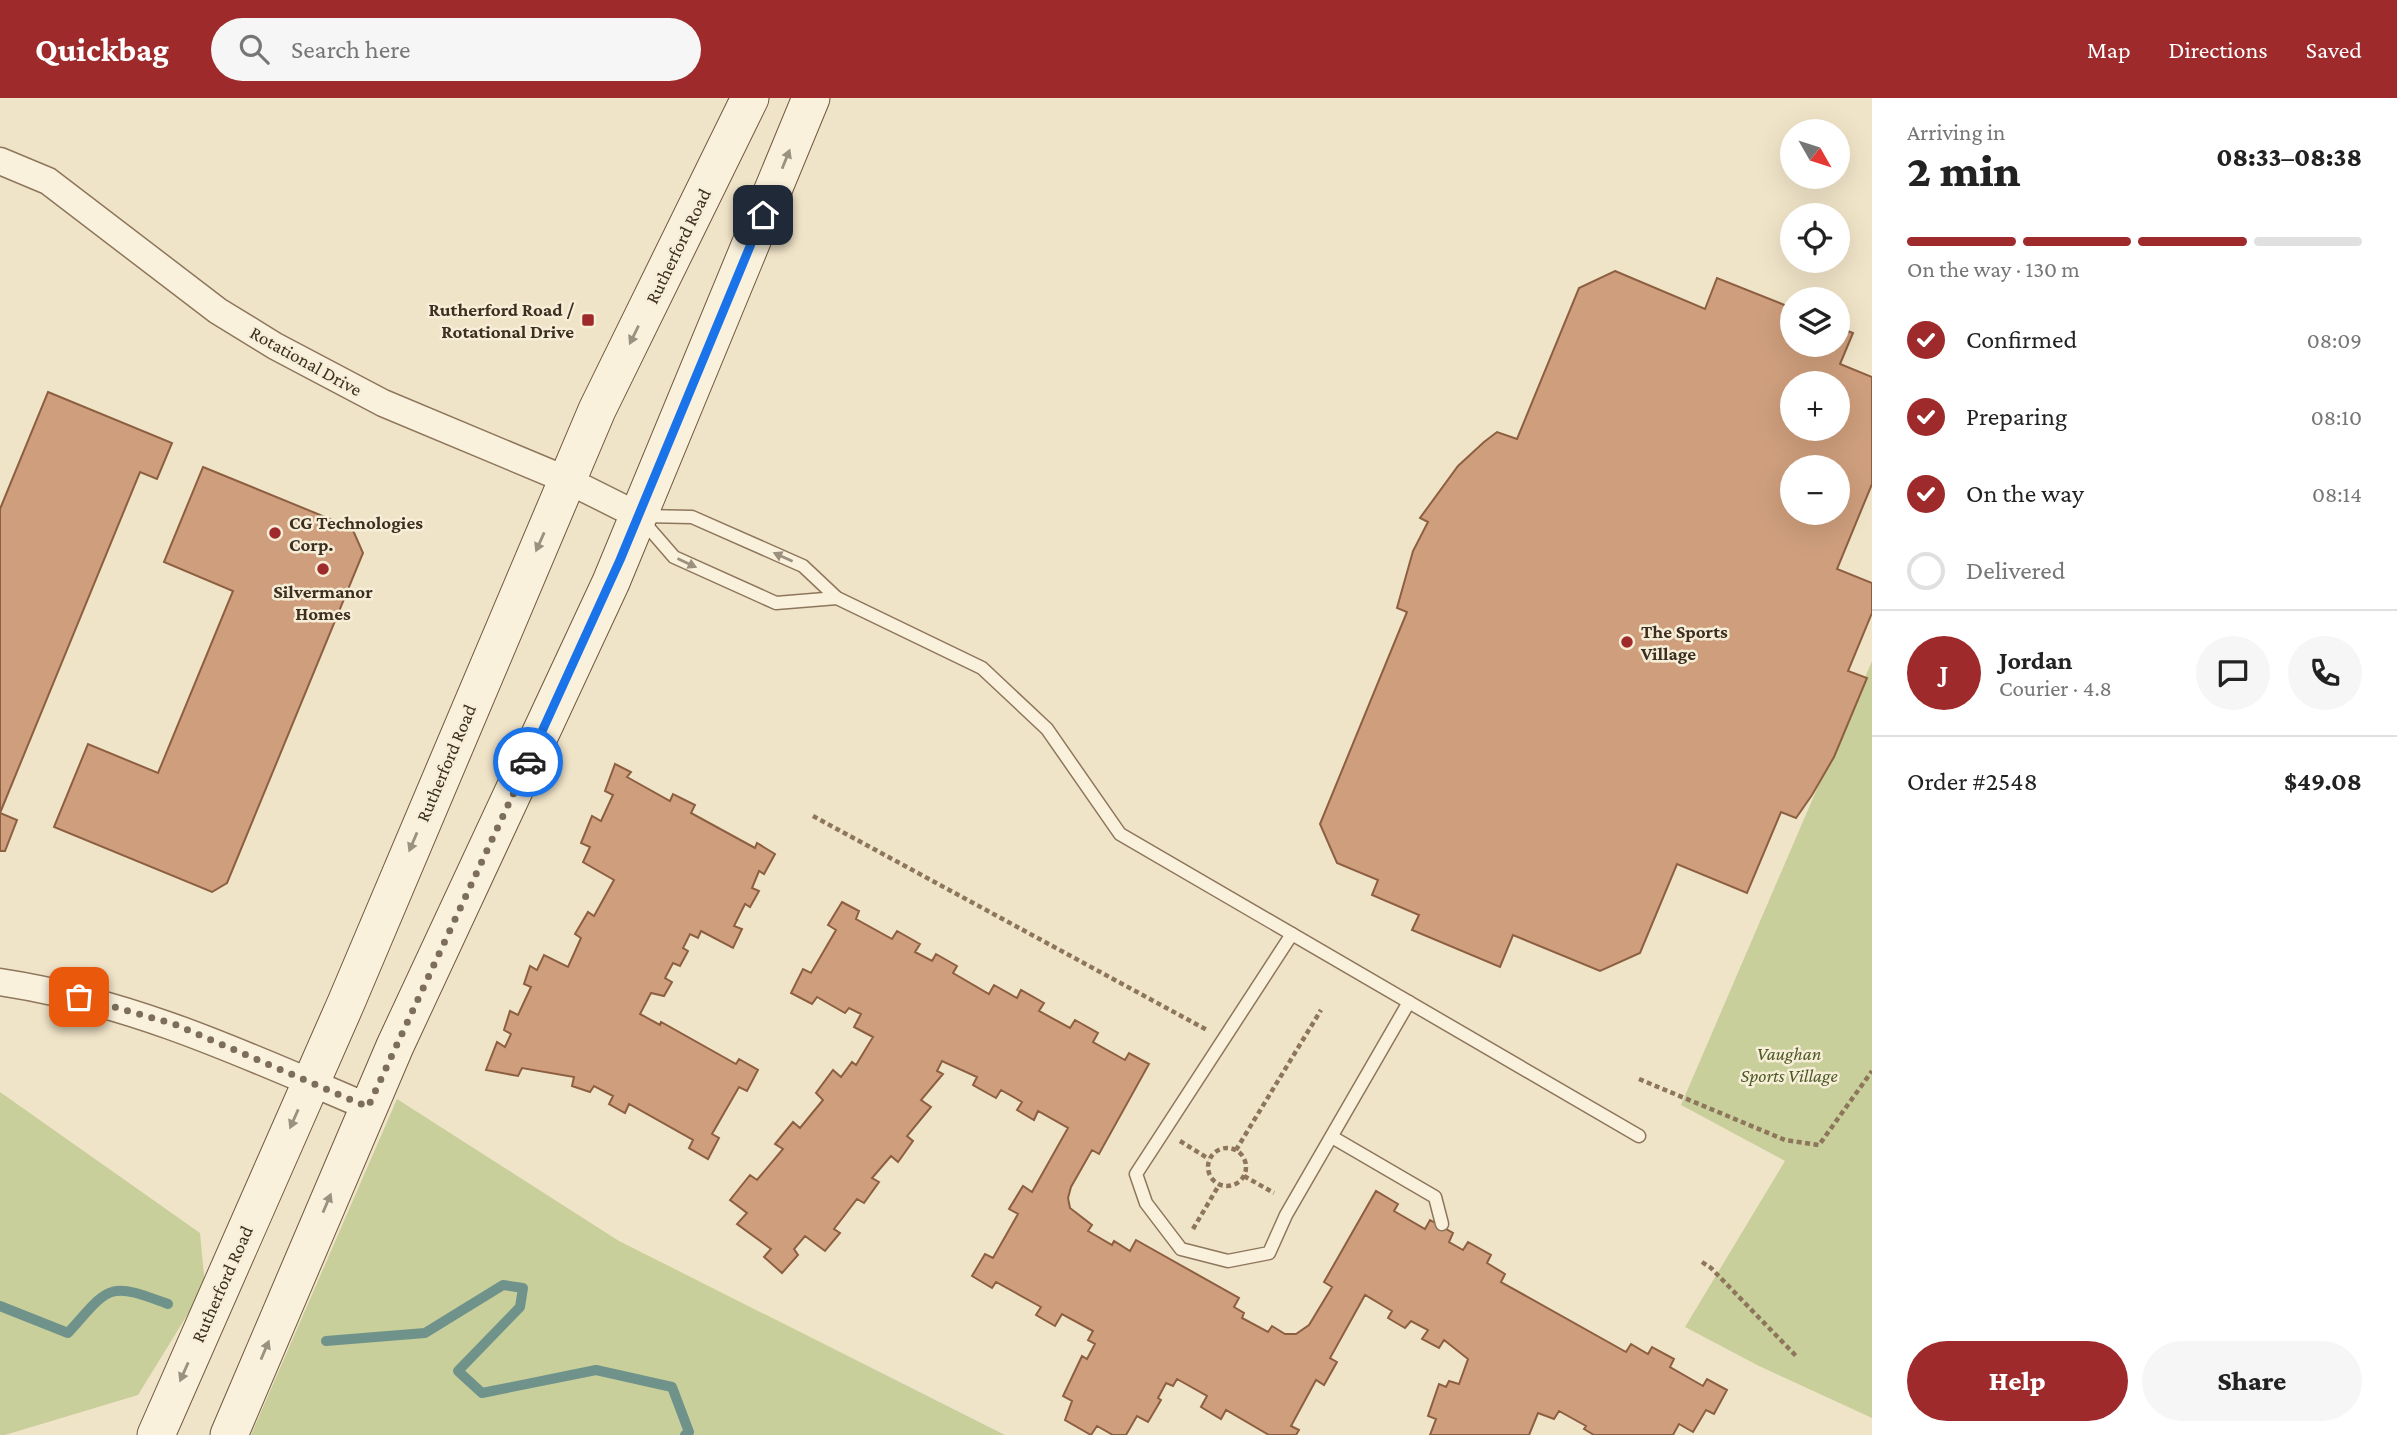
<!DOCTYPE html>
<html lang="en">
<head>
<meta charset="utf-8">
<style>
	:root { --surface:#fff; --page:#f6f6f6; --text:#222; --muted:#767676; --line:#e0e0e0; --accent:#9e2a2b }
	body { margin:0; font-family:"Crimson Pro",serif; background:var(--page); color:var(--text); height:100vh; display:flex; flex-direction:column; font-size:26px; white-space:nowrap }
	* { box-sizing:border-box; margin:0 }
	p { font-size:23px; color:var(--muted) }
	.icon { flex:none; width:38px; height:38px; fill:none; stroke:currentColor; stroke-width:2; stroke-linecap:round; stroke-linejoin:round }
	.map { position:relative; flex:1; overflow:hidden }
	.drawer { display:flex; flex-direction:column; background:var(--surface); width:525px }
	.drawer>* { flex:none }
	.needle { width:46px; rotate:129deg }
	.buttons { position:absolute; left:1780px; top:21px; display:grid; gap:14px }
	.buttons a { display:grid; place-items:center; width:70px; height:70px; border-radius:50%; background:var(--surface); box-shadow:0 7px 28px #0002; font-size:35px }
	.pin { position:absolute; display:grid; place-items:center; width:60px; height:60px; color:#fff; margin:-30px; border-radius:14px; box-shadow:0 4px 10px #0006 }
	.courier { position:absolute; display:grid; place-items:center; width:70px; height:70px; margin:-35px; border:5px solid #1a73e8; border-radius:50%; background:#fff; color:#222; box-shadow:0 2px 9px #0007 }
	.overview em { font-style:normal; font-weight:800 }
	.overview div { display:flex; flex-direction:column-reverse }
	.overview { display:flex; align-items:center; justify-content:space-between; height:119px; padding:0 35px }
	h1 { font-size:46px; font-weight:800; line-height:52px }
	.bar { display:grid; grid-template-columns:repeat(4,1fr); gap:10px 7px; align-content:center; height:84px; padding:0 35px }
	.bar i { height:9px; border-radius:5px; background:var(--line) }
	.bar .on { background:var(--accent) }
	.bar p { grid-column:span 4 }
	.line { display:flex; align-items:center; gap:18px; padding:0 35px; border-top:2px solid var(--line) }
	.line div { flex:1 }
	.round { display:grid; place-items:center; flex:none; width:74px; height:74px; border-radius:37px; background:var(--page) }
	ol { padding:0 35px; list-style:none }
	li { display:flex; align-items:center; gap:21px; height:77px }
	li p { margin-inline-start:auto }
	li .icon { padding:7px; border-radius:50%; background:var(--accent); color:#fff; stroke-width:4 }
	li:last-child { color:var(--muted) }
	li i { width:38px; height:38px; border:4px solid var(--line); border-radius:50% }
	.primary-button { display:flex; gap:14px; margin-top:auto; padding:14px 35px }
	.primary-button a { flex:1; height:80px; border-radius:42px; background:var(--accent); color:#fff; font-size:28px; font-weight:800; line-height:80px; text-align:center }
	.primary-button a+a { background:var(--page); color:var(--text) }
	header { display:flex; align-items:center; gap:42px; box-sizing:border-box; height:98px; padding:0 35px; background:var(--accent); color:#fff }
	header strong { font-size:33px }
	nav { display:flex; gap:38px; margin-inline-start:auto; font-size:24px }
	.search { width:490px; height:63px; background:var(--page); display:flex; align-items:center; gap:18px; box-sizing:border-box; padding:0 24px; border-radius:38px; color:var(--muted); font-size:26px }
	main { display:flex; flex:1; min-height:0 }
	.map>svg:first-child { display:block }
</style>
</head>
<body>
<header>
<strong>Quickbag</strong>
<div class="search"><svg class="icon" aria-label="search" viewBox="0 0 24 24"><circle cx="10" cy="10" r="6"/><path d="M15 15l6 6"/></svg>Search here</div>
<nav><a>Map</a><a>Directions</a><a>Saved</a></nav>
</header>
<main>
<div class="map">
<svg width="1872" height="1337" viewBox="0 0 1872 1337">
	<rect width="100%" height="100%" fill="#f0e4c8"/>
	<g fill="#c9cf9b">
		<path d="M1872 563V1320L1759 1268 1685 1229 1785 1063 1681 1007Z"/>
		<path d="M0 994 200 1135 205 1188 138 1297 5 1337H0Z"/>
		<path d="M397 1001 619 1143 1005 1337H251Z"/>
	</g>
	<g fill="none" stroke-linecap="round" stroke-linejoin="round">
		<g stroke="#6f938a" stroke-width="10">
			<path d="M0 1208 68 1235C110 1188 107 1183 168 1206"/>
			<path d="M326 1243 425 1235 503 1187 523 1190 520 1209 458 1273 482 1295 596 1272 672 1289 689 1334 685 1337"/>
		</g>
	</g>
	<g fill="#cf9f7d" stroke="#8d5f41" stroke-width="2" fill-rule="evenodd">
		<path d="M1615 173 1705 211 1717 180 1792 210V247H1838V229L1853 235 1840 266 1872 279V386L1837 471 1872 485V515L1848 573 1867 580 1834 659 1812 697 1796 720 1781 714 1747 795 1677 766 1640 855 1600 873 1513 837 1500 869 1412 832 1419 817 1372 797 1378 782 1337 765 1320 726 1407 514 1397 510 1413 453 1428 424 1420 420 1458 368 1484 344 1497 334 1517 341 1579 190ZM1792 285H1838V331H1792ZM1792 369H1838V415H1792Z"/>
		<path d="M48 294 172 345 157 381 140 374 0 715 17 722 5 753H0V411Z"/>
		<path d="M203 369 352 430 363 455 227 785 212 794 54 729 88 646 158 675 233 493 164 464Z"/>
		<path d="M615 666 631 674 627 679 670 703 673 696 695 707 691 715 755 750 757 745 775 756 764 776 759 773 752 790 759 793 750 809 745 806 734 828 742 831 733 850 701 833 698 840 690 836 683 850 688 853 680 868 673 865 665 880 672 884 664 898 651 895 640 916 660 927 661 924 736 966 739 961 758 972 747 993 739 989 712 1036 719 1040 708 1061 689 1050 693 1042 629 1006 625 1015 609 1006 613 998 594 988 590 994 572 988 574 979 522 970 518 978 486 972 497 944 505 949 511 936 504 932 510 913 518 917 531 889 524 886 530 868 537 872 544 857 568 869 581 840 575 836 588 814 594 818 614 782 583 764 590 749 581 745 592 718 601 723 613 697 605 693Z"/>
		<path d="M842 804 859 813 856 821 892 841 897 833 920 846 915 854 932 863 936 856 957 868 953 875 989 896 994 887 1017 900 1021 892 1044 905 1039 913 1070 930 1075 922 1098 935 1093 944 1125 962 1129 955 1149 966 1099 1056 1092 1052 1071 1089 1068 1100 1070 1110 1092 1127 1088 1133 1112 1147 1114 1143 1130 1153 1136 1142 1239 1200 1234 1209 1244 1215 1242 1220 1268 1234 1272 1228 1285 1236H1296L1309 1227 1332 1189 1324 1184 1376 1093 1398 1106 1394 1113 1425 1131 1430 1122 1453 1135 1449 1144 1463 1152 1468 1144 1491 1157 1487 1165 1505 1176 1501 1184 1626 1254 1631 1246 1648 1256 1652 1249 1674 1261 1670 1269 1703 1288 1707 1281 1727 1292 1714 1316 1706 1312 1693 1334 1679 1326 1673 1337H1594L1584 1331 1586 1328 1559 1313 1554 1321 1538 1315 1529 1337H1430L1436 1321 1428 1318 1439 1286 1446 1289 1449 1283 1459 1286 1468 1261 1444 1242 1439 1250 1422 1241 1428 1232 1411 1223 1405 1230 1388 1220 1392 1213 1365 1197 1330 1260 1337 1264 1324 1287 1316 1282 1291 1328 1299 1332 1296 1337H1269L1226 1312 1221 1321 1201 1309 1207 1298 1177 1281 1173 1288 1166 1285 1158 1300 1161 1302 1148 1324 1137 1318 1126 1337H1113L1097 1328 1091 1337 1065 1322 1072 1303 1063 1298 1082 1258 1087 1261 1095 1246 1088 1242 1093 1233 1062 1216 1055 1228 1036 1217 1041 1209 996 1184 992 1190 972 1178 985 1156 993 1160 1018 1116 1009 1111 1023 1088 1032 1094 1068 1030 1038 1013 1034 1022 1017 1012 1022 1004 1001 992 996 1000 973 987 977 979 942 963 937 973 943 976 921 1002 931 1009 907 1038 913 1043 898 1064 891 1058 872 1080 879 1084 864 1105 857 1101 834 1131 840 1135 825 1153 805 1138 794 1151 798 1157 782 1175 764 1159 771 1151 737 1126 747 1115 730 1102 750 1077 757 1082 783 1051 775 1046 793 1024 800 1030 823 1002 816 995 833 972 841 979 852 964 856 967 873 939 854 929 861 916 849 910 845 915 817 899 812 906 791 895 803 871 811 875 836 832 828 827Z"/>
	</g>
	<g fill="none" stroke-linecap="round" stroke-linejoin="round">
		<defs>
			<g id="lane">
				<path d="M643 418 692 419 803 468 837 500 982 570 1047 631 1120 736 1639 1038"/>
				<path d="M641 421 674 459 776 505 837 500"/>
				<path d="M1292 836 1136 1076 1146 1105 1181 1151 1228 1163 1269 1155 1286 1117 1409 904"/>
				<path d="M1332 1039 1435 1099 1442 1126"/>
			</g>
			<g id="street">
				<path d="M0 63 48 83 218 213 275 248 383 305 567 382 639 418"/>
				<path d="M0 884C133 904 246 957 368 1009"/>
			</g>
			<g id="secondary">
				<path d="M156 1337 346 905 597 312 750 0"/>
				<path d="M229 1337 395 948 611 484 811 0"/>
			</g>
		</defs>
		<use href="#lane" stroke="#8d765c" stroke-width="15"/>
		<use href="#street" stroke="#8d765c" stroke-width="29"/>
		<use href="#secondary" stroke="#6f573f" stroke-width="39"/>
		<g stroke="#8d765c" stroke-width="4.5" stroke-dasharray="5 3.5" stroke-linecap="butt">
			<path d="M813 718 1207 932"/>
			<path d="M1639 981 1785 1042 1819 1047 1872 973"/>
			<path d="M1180 1043 1209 1061"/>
			<circle cx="1227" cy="1069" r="19"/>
			<path d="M1236 1052 1321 912"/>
			<path d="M1244 1078 1274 1095"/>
			<path d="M1193 1131 1219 1087"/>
			<path d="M1702 1164 1711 1170 1798 1260"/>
		</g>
		<use href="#lane" stroke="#faf1dc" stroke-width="12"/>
		<use href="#street" stroke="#faf1dc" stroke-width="26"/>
		<use href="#secondary" stroke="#faf1dc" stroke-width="37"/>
	</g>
	<defs><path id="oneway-solid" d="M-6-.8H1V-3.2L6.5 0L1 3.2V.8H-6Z" transform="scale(1.75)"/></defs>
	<g fill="#9c907e">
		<use href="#oneway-solid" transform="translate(786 61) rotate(-68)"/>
		<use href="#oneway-solid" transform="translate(634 237) rotate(116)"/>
		<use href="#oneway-solid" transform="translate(540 444) rotate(114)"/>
		<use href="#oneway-solid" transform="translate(783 459) rotate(-156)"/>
		<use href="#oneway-solid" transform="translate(687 465) rotate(25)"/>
		<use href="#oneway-solid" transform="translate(413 744) rotate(113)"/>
		<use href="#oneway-solid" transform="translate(294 1021) rotate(114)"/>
		<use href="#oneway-solid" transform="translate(327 1105) rotate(-67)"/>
		<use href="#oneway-solid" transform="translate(265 1252) rotate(-67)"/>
		<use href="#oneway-solid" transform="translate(184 1274) rotate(114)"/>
	</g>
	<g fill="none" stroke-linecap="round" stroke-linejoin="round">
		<path stroke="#7c6e5b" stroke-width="7" stroke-dasharray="0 12.6" d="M79 899 174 926 368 1009 528 664"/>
		<path stroke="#1a73e8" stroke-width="9" d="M528 664 620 462 763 117"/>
	</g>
	<g fill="#9e2a2b" stroke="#f7eed8" stroke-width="2.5">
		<rect x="581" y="215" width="14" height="14" rx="3.5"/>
		<circle cx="275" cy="435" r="7"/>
		<circle cx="323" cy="471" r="7"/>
		<circle cx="1627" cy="544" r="7"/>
	</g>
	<g text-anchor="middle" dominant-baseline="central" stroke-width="5" stroke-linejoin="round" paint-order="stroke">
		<g font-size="19" fill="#3d2e20" stroke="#f7eed8">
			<text transform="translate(678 148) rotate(-64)">Rutherford Road</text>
			<text transform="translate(306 263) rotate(29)">Rotational Drive</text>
			<text transform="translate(446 665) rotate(-67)">Rutherford Road</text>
			<text transform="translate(222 1186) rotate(-66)">Rutherford Road</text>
		</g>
		<g font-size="19" font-weight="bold" fill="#3d2e20" stroke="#f7eed8" text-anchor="start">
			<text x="574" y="211" text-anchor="end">Rutherford Road /<tspan x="574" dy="22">Rotational Drive</tspan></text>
			<text x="289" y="424">CG Technologies<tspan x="289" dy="22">Corp.</tspan></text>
			<text x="323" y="493" text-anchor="middle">Silvermanor<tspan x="323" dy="22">Homes</tspan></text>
			<text x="1641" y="533">The Sports<tspan x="1641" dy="22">Village</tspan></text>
		</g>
		<g font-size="19" font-style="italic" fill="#4d5a26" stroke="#f7eed8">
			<text x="1789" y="955">Vaughan<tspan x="1789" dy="22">Sports Village</tspan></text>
		</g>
	</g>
</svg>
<div class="buttons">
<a><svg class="needle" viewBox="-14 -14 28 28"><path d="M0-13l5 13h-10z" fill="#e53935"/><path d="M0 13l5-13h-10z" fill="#767676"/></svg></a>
<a><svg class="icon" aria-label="locate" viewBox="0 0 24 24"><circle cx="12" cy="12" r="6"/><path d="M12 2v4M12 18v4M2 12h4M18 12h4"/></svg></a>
<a><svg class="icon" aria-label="layers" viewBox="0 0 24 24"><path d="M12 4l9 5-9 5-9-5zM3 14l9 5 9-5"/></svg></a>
<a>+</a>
<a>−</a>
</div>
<div class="pin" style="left:79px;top:899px;background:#ea580c"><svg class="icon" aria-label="bag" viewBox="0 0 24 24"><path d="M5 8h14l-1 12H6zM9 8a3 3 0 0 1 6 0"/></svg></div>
<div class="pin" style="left:763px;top:117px;background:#1f2937"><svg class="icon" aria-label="home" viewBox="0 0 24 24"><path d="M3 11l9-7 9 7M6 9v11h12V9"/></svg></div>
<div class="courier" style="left:528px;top:664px"><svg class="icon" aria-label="car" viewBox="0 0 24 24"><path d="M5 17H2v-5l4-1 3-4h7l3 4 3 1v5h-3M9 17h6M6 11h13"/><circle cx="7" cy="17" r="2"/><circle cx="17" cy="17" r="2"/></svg></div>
</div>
<section class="drawer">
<div class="overview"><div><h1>2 min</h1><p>Arriving in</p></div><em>08:33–08:38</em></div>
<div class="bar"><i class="on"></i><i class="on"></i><i class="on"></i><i></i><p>On the way · 130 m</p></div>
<ol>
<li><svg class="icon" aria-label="check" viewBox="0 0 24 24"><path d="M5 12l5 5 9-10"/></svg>Confirmed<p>08:09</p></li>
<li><svg class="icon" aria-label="check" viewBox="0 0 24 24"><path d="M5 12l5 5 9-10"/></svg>Preparing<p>08:10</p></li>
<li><svg class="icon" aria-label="check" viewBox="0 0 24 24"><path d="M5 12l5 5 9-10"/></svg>On the way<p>08:14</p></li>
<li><i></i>Delivered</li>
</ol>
<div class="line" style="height:126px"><b class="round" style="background:var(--accent);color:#fff">J</b><div><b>Jordan</b><p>Courier · 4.8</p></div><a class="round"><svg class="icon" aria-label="chat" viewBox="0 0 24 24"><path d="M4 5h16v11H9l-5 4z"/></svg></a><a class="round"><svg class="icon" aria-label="phone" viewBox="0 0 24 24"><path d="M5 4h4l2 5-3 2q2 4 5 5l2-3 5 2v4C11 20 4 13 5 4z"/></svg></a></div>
<div class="line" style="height:91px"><div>Order #2548</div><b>$49.08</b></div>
<div class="primary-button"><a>Help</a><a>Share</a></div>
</section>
</main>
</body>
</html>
